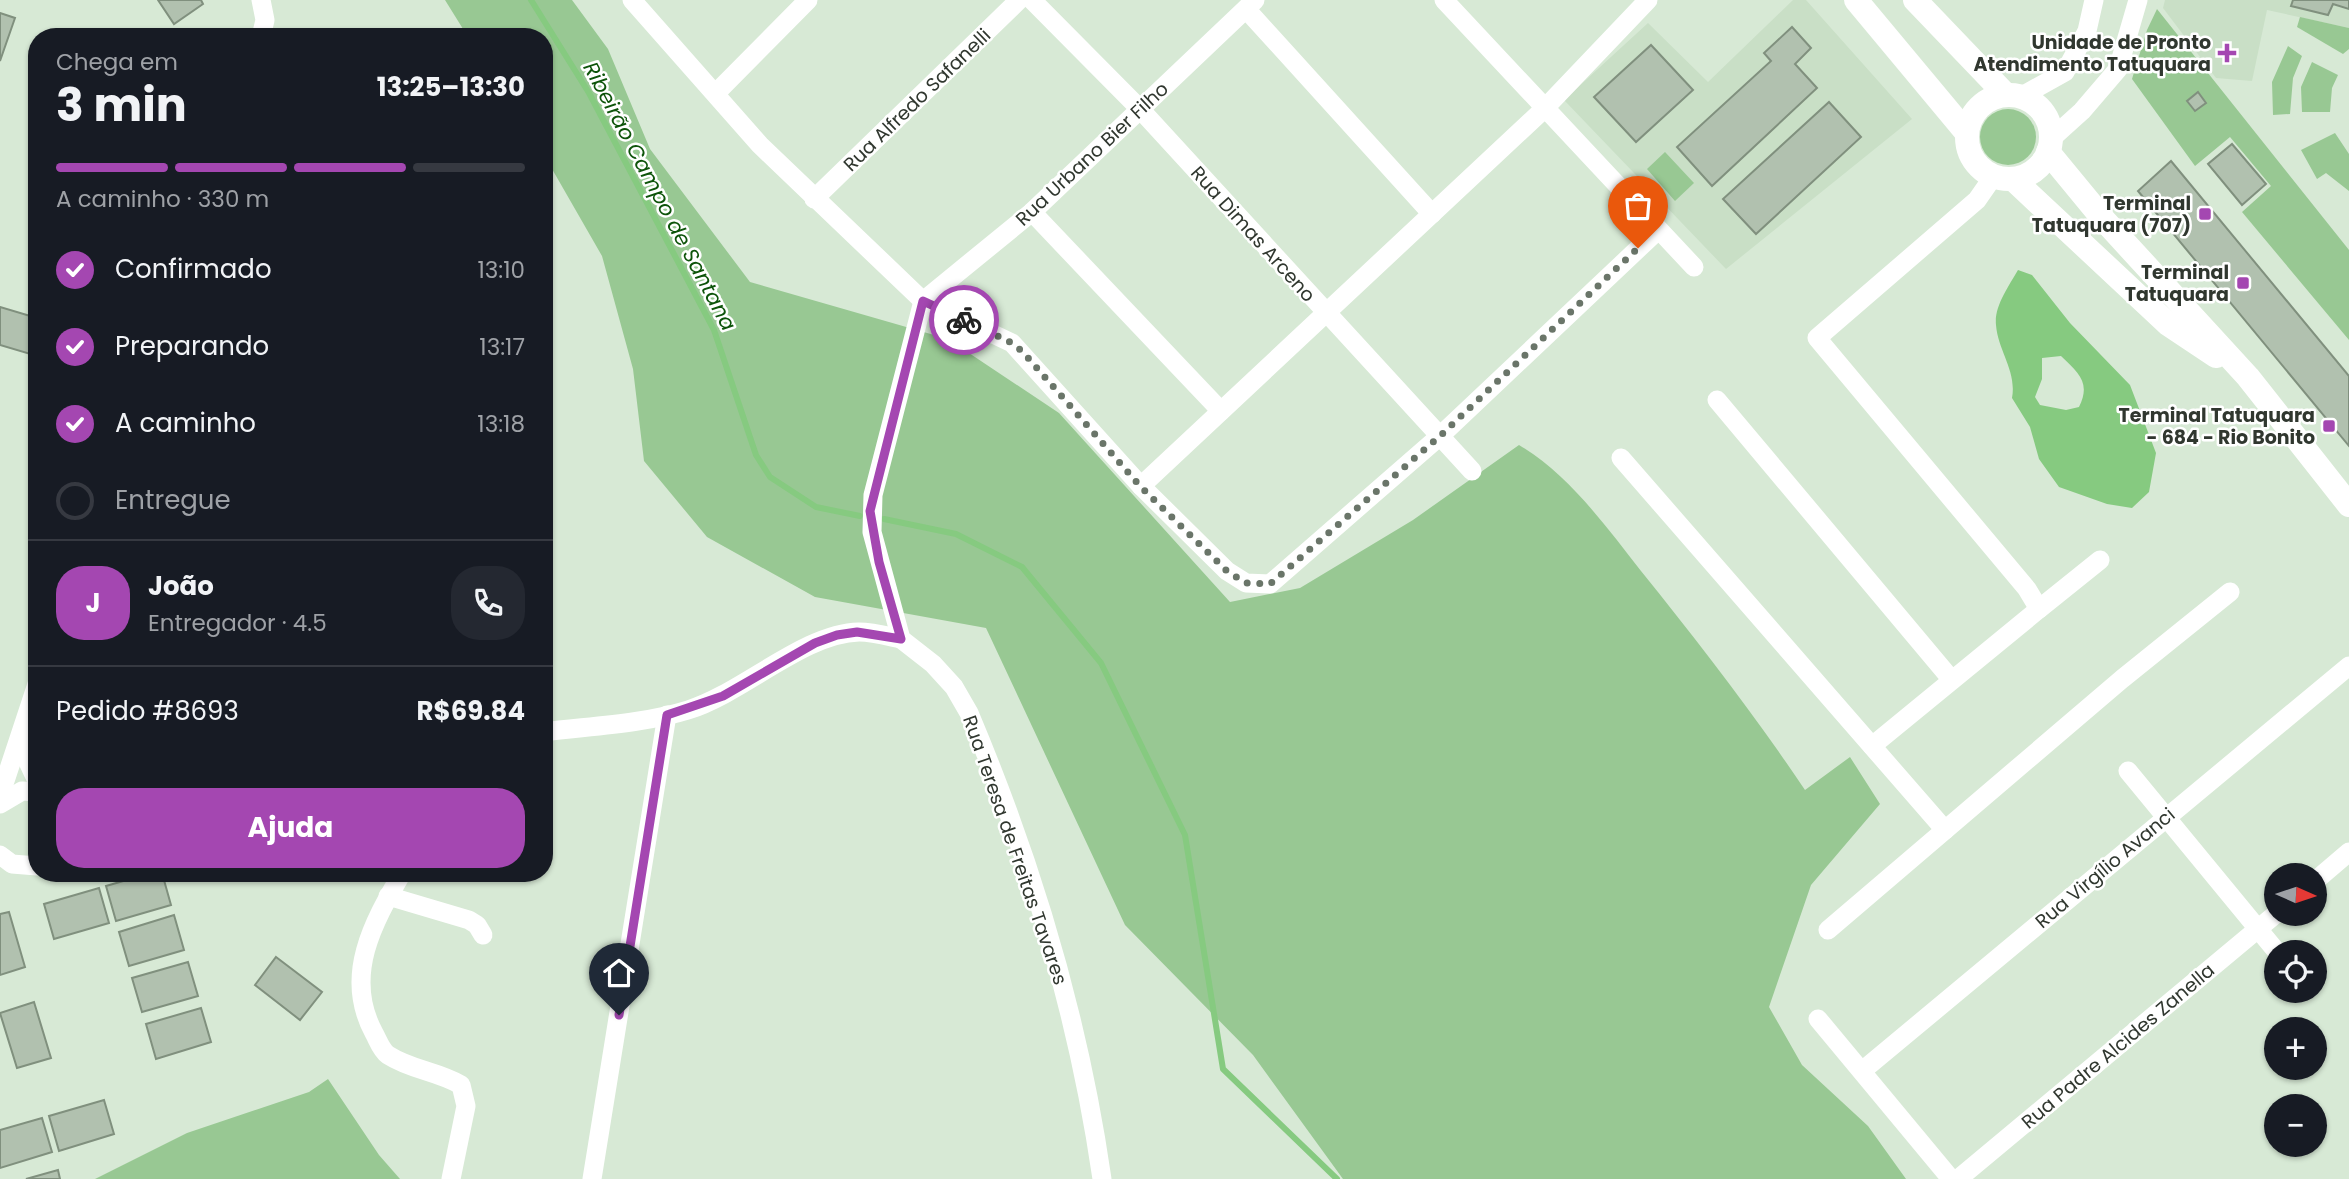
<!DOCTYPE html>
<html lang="pt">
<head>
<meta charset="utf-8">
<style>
	:root { --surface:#171b24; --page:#242831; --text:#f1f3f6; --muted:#9ea1a6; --line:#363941; --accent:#a447b1 }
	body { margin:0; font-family:Poppins,sans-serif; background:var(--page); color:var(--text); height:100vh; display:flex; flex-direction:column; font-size:26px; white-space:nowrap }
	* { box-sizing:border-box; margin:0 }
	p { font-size:23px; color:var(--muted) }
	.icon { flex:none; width:38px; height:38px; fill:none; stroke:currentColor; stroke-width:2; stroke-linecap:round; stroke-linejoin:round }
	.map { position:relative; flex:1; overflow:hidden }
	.details { position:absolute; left:28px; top:28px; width:525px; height:854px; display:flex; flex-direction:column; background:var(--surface); border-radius:28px; box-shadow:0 2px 5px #0004 }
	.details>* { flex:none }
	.needle { width:46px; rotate:93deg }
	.fabs { position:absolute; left:2264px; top:863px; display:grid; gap:14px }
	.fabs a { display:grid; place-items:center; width:63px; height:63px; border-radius:50%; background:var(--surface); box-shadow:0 2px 5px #0004; font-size:35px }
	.pin { position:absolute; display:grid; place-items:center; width:60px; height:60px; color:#fff; margin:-72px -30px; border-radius:50% 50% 50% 0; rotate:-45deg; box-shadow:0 0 7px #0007 }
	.pin .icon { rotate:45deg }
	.courier { position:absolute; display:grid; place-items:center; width:70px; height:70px; margin:-35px; border:5px solid #a447b1; border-radius:50%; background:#fff; color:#222; box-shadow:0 2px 9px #0007 }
	.summary em { font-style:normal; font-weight:700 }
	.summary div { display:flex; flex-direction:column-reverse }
	.summary { display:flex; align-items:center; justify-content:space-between; height:119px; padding:0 28px }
	h1 { font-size:46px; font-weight:700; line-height:52px }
	.bar { display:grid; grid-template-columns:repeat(4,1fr); gap:10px 7px; align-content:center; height:84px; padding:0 28px }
	.bar i { height:9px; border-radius:5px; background:var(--line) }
	.bar .current { background:var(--accent) }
	.bar p { grid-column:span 4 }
	.line { display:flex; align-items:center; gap:18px; padding:0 28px; border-top:2px solid var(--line) }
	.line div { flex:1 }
	.round { display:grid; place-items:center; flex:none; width:74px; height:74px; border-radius:28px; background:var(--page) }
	ol { padding:0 28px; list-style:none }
	li { display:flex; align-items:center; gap:21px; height:77px }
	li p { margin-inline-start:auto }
	li .icon { padding:7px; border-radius:50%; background:var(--accent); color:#fff; stroke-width:4 }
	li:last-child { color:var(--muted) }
	li i { width:38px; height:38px; border:4px solid var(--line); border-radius:50% }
	.primary-button { display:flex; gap:14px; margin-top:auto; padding:14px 28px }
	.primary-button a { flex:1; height:80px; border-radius:28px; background:var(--accent); color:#fff; font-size:28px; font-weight:700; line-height:80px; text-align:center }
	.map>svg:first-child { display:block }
</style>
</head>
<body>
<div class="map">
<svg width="2349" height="1179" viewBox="0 0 2349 1179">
	<rect width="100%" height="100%" fill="#d7e9d5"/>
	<g fill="#c9dfc6">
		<path d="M1793 0H1806L1912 119 1726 269 1564 100 1648 23 1708 82Z"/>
		<path d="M2165 0H2349V28L2267 10 2252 81 2216 78 2163 8Z"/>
	</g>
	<g fill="#98c893">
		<path d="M445 0H572L608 49 650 149 750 282 948 339 1059 413 1230 602 1300 588 1413 520 1519 445C1568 474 1606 526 1641 571 1699 643 1754 714 1805 790L1850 757 1880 804 1811 885 1769 1007 1802 1065 1868 1126 1906 1179H1343L1253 1055 1125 925 986 628 815 597 707 537 644 461 633 369 602 256 544 155V37H468Z"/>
		<path d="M2157 9 2349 250V340L2242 212 2271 186 2230 137 2195 166 2132 79 2147 30Z"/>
		<path d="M2300 17 2349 28V49L2343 54 2297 27Z"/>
		<path d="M2288 46 2302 56 2293 78 2290 114 2273 115 2272 82Z"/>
		<path d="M2312 62 2338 75 2332 88 2330 112H2302L2301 87Z"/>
		<circle cx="2008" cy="137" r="28"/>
		<path d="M2335 133 2349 154V191L2326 173 2317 179 2301 150Z"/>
		<path d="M1665 152 1694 183 1675 201 1647 169Z"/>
		<path d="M328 1079 379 1155 400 1179H95L187 1133 309 1092Z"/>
	</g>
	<path fill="#86ca80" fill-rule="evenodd" d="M2018 270 2032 275 2070 323 2130 385 2156 453 2149 492 2132 508 2107 504 2059 487 2039 459 2030 427 2012 398C2017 371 1998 351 1996 325 1994 306 2009 286 2018 270ZM2061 356C2079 373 2091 383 2079 407L2066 410 2040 405 2035 397 2042 379V358Z"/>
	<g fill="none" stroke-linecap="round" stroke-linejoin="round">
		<g stroke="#86ca80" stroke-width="6">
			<path d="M531 0 589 93 714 330 756 455 770 477 816 507 860 516"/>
			<path d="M884 519 956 534 1022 567 1101 663 1185 835 1223 1069 1337 1179"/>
		</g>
	</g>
	<g fill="#b1c1af" stroke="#80907e" stroke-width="2">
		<path d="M158 0H201L203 4 174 24Z"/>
		<path d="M2293 0H2349V9L2333 4 2328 15 2291 6Z"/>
		<path d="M0 13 15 18 0 61Z"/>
		<path d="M1792 27 1811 48 1795 64 1817 88 1712 186 1677 147 1771 61 1764 53Z"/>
		<path d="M1651 45 1693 90 1636 142 1594 97Z"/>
		<path d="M2198 92 2206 103 2195 111 2187 101Z"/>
		<path d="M1829 102 1861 137 1756 234 1723 199Z"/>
		<path d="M2232 144 2266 184 2242 205 2208 164Z"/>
		<path d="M2171 161 2349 376V446L2138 191Z"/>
		<path d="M0 307 37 318V356L0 345Z"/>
		<path d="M151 873H162L171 905 116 921 106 886Z"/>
		<path d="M99 888 109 923 54 939 44 904Z"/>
		<path d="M9 912 25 967 0 975V914Z"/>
		<path d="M174 915 184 950 129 966 119 932Z"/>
		<path d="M276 957 322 992 300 1020 255 985Z"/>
		<path d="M188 962 198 996 142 1012 132 978Z"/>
		<path d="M34 1002 51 1058 17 1068 0 1013Z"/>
		<path d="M201 1008 211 1042 156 1059 146 1024Z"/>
		<path d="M104 1100 114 1134 59 1151 49 1116Z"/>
		<path d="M42 1118 52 1152 0 1168V1130Z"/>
		<path d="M58 1170 60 1179H26Z"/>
	</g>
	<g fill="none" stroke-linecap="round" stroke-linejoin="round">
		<g stroke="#fff" stroke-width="19">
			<path d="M632 0 760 145 923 301 1012 343 1141 486 1227 571 1246 583 1270 584 1440 436 1658 230"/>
			<path d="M1032 0 1140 109 1472 471"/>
			<path d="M1444 0 1694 267"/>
			<path d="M1246 9 1432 214"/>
			<path d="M261 37 265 20 261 0"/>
			<path d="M716 93 808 0"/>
			<path d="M2020 97 2065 72 2087 31 2094 0"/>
			<path d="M2051 139 2082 111 2118 69 2138 0"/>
			<path d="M814 199 1019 0"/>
			<path d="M1032 212 1221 411"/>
			<path d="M923 301 873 495 872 532 901 639 933 664 954 687 969 713C1032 862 1079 1019 1102 1179"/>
			<path d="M923 301 1032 212 1255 0"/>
			<path d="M1717 400 1951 679"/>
			<path d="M1621 458 1945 830"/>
			<path d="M1141 486 1545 108 1648 0"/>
			<path d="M2039 609 2100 560"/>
			<path d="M24 732 28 762 37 781"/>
			<path d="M544 732C591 726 643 724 688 710 743 693 804 633 859 632 873 632 887 636 901 639"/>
			<path d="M1872 746 2039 609 2027 589 1817 338 1977 200 1993 177"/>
			<path d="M2128 771 2277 952"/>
			<path d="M0 796 37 684"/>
			<path d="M0 804 22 791 37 792"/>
			<path d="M0 855 12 864 37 866"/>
			<path d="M402 873C373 923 343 976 374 1033 378 1040 381 1050 388 1055 411 1070 437 1071 461 1085L466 1106 451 1179"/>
			<path d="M2315 881 2349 852"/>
			<path d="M388 896 469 920 477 925 483 935"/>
			<path d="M1828 930 2122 679 2230 592"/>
			<path d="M1818 1019 1951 1179"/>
			<path d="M1862 1071 2349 666"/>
			<path d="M592 1179 667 715"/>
			<path d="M1958 1179 2277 913"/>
		</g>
		<g stroke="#fff" stroke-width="24">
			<path d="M1856 0 1966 132"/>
			<path d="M1915 0 2006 95"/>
			<circle cx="2009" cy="137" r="42"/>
			<path d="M2048 152 2104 220 2248 377 2349 505"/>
			<path d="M2014 180 2168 324 2216 356"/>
		</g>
	</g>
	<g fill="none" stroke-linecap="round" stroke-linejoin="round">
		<path stroke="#6a7569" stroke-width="7" stroke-dasharray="0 12.6" d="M964 320 1012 343 1023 352 1140 486 1227 571 1246 583 1270 584 1440 436 1638 248"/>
		<path stroke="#a447b1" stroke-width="9" d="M619 1015 667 715 723 696 815 643 837 635 857 632 901 639 879 562 870 511 923 301 964 320"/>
	</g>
	<g fill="#a447b1" stroke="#fff" stroke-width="2.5">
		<path d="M2223.5 42.5h7v7h7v7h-7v7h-7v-7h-7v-7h7z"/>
		<rect x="2198" y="207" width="14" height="14" rx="3.5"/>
		<rect x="2236" y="276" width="14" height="14" rx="3.5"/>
		<rect x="2322" y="419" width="14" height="14" rx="3.5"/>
	</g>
	<g text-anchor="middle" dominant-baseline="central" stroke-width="5" stroke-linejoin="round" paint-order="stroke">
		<g font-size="19" font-weight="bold" fill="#30372f" stroke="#fff" text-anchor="end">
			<text x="2211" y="42">Unidade de Pronto<tspan x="2211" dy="22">Atendimento Tatuquara</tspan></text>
			<text x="2191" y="203">Terminal<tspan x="2191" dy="22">Tatuquara (707)</tspan></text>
			<text x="2229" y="272">Terminal<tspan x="2229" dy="22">Tatuquara</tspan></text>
			<text x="2315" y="415">Terminal Tatuquara<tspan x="2315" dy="22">- 684 - Rio Bonito</tspan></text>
		</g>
		<g font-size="19" fill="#30372f" stroke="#fff">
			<text transform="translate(917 100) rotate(-44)">Rua Alfredo Safanelli</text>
			<text transform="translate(1092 154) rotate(-43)">Rua Urbano Bier Filho</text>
			<text transform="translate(1253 234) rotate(48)">Rua Dimas Arceno</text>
			<text transform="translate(1015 850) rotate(71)">Rua Teresa de Freitas Tavares</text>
			<text transform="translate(2105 868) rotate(-40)">Rua Virgílio Avanci</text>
			<text transform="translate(2118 1046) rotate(-40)">Rua Padre Alcides Zanella</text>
		</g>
		<g font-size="21" font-style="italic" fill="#0d540a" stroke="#fff">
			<text transform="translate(660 196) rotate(62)">Ribeirão Campo de Santana</text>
		</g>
	</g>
</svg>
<div class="fabs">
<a><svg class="needle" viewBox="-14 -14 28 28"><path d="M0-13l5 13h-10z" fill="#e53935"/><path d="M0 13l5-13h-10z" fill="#9ea1a6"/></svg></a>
<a><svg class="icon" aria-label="locate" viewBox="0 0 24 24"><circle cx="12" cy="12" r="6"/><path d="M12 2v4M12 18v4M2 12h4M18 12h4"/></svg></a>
<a>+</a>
<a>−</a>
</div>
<div class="pin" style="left:1638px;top:248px;background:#ea580c"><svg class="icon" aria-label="bag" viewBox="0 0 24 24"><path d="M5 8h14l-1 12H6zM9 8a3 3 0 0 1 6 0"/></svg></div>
<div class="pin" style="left:619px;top:1015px;background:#1f2937"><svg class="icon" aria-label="home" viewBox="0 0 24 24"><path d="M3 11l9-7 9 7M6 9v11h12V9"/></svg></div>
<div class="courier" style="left:964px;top:320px"><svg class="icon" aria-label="bike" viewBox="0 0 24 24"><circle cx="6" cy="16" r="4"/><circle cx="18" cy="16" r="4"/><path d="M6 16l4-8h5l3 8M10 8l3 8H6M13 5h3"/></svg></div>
<section class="details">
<div class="summary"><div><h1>3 min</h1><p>Chega em</p></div><em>13:25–13:30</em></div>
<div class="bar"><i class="current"></i><i class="current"></i><i class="current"></i><i></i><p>A caminho · 330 m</p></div>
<ol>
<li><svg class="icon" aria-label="check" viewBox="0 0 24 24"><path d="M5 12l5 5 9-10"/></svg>Confirmado<p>13:10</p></li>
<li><svg class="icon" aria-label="check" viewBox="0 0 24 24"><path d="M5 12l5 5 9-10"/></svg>Preparando<p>13:17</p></li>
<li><svg class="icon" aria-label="check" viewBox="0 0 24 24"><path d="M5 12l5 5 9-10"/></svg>A caminho<p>13:18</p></li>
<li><i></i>Entregue</li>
</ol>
<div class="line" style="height:126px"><b class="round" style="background:var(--accent);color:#fff">J</b><div><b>João</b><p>Entregador · 4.5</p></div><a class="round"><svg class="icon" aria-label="phone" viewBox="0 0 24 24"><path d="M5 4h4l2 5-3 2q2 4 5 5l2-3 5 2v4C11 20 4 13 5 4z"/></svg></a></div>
<div class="line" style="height:91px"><div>Pedido #8693</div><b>R$69.84</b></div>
<div class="primary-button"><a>Ajuda</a></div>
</section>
</div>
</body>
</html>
